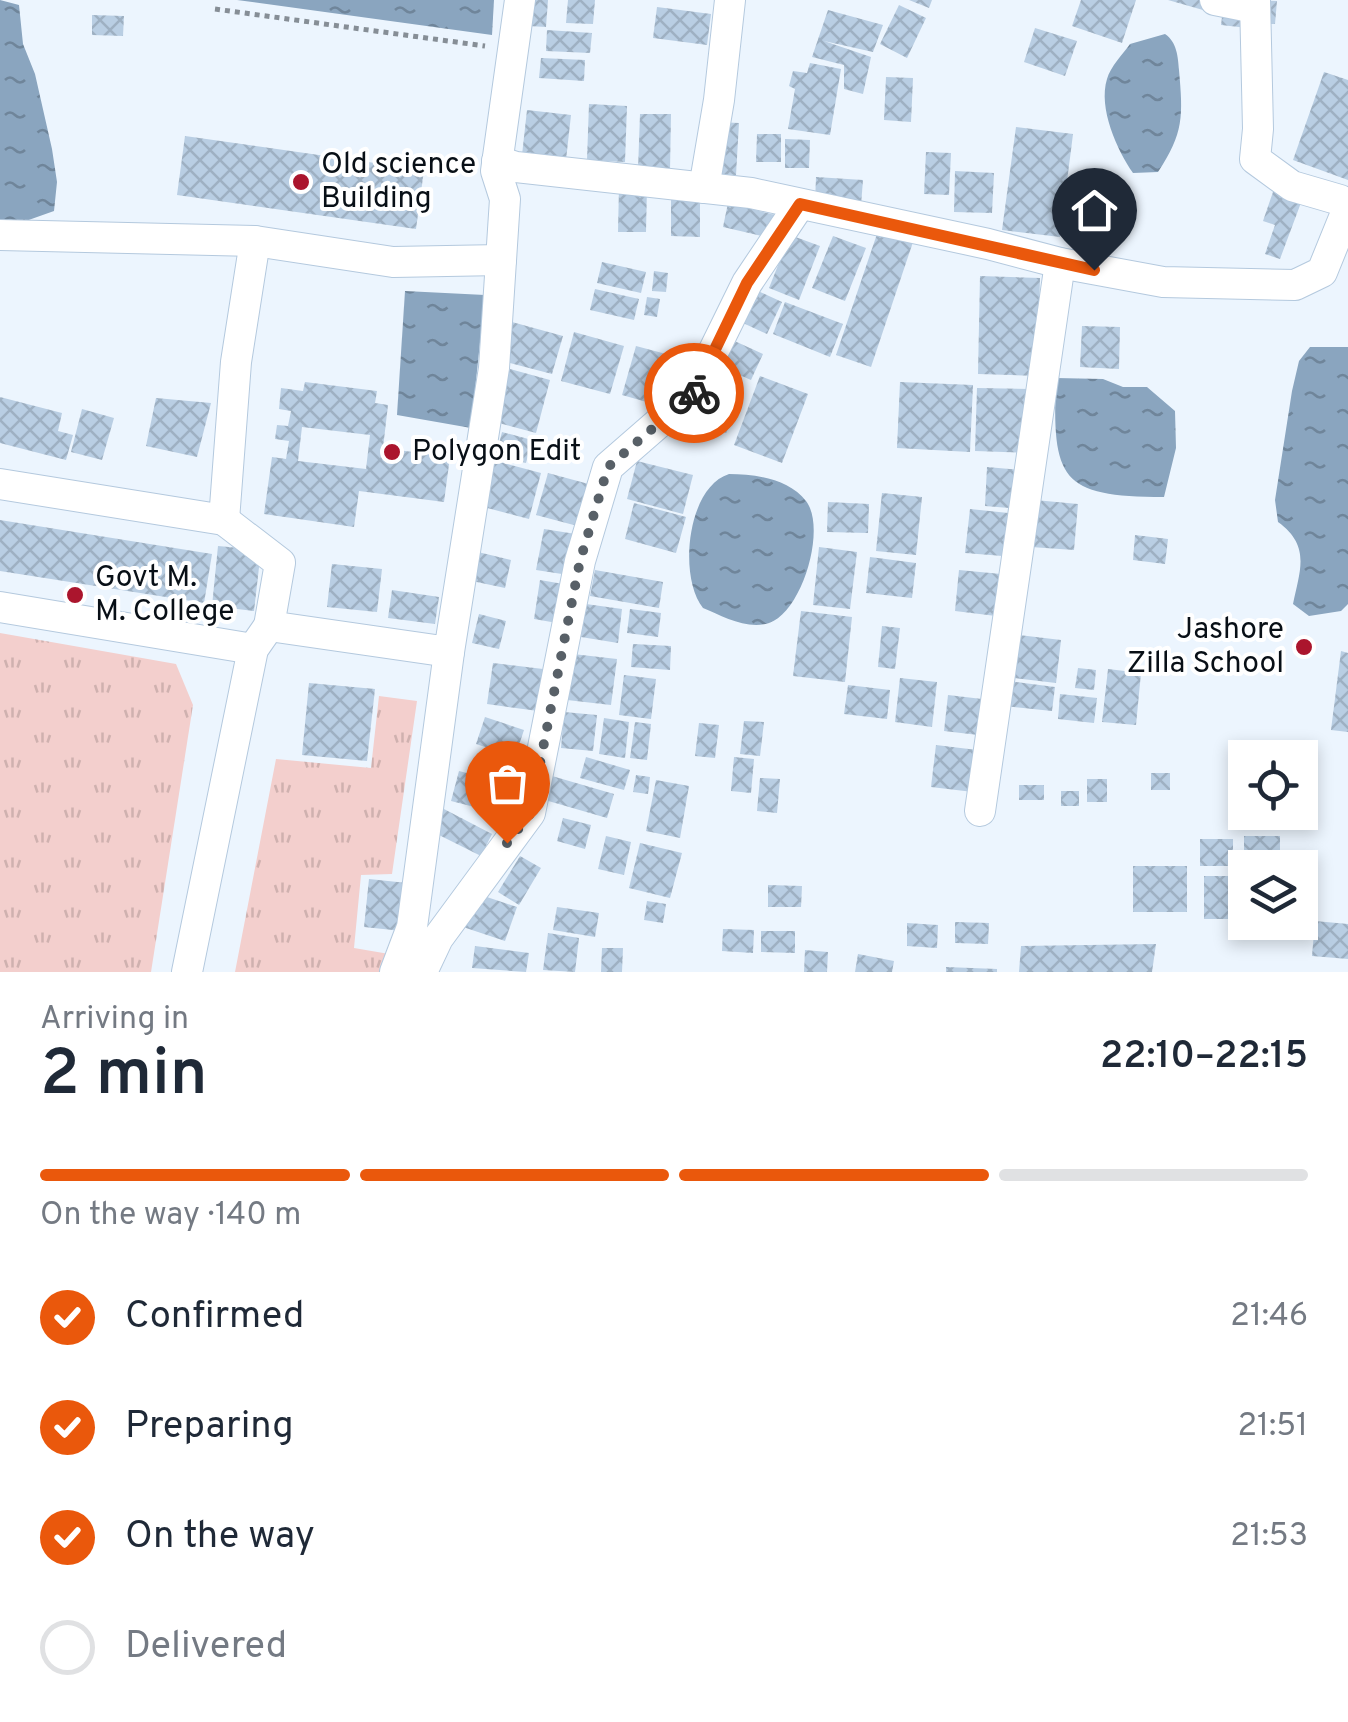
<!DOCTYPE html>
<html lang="en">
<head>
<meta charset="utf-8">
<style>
	:root { --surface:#fff; --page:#f6f6f7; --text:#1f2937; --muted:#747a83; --line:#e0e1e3; --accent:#ea580c }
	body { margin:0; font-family:Overpass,sans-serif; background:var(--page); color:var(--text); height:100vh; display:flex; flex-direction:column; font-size:38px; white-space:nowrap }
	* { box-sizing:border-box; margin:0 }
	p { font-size:32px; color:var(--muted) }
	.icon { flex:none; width:55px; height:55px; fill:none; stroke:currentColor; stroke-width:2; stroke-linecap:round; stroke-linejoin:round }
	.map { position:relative; height:972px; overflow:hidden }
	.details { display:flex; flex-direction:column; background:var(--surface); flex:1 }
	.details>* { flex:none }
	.buttons { position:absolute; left:1228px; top:740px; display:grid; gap:20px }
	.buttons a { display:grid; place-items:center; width:90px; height:90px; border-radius:0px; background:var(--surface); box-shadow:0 5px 15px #0003; font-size:50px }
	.pin { position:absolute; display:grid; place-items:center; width:85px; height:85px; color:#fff; margin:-102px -42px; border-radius:50% 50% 50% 0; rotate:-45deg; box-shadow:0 0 10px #0007 }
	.pin .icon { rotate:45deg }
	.courier { position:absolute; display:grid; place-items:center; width:100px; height:100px; margin:-50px; border:8px solid #ea580c; border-radius:50%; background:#fff; color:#222; box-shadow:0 2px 12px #0007 }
	.headline em { font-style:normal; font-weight:600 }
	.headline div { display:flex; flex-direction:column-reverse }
	.headline { display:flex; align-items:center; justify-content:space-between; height:170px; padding:0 40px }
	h1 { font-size:65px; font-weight:600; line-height:75px }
	.bar { display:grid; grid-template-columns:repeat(4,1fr); gap:15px 10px; align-content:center; height:120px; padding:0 40px }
	.bar i { height:12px; border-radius:8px; background:var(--line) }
	.bar .current { background:var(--accent) }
	.bar p { grid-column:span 4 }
	ol { padding:0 40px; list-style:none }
	li { display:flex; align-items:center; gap:30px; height:110px }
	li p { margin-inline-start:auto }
	li .icon { padding:10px; border-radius:50%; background:var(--accent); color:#fff; stroke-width:4 }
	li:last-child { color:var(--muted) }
	li i { width:55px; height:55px; border:5px solid var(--line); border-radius:50% }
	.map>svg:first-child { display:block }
</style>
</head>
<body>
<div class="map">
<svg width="1348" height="972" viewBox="0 0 1348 972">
	<defs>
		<pattern id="park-tufts" width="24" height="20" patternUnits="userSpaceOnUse" patternTransform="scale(2.5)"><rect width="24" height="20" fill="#f3cfcd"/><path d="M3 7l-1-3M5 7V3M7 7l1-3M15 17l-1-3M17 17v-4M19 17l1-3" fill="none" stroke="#cfb1af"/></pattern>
		<pattern id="water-ripples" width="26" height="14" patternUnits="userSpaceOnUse" patternTransform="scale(2.5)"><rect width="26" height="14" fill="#8aa5bf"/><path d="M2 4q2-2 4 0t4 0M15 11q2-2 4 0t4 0" fill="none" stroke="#6f859a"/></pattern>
		<pattern id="building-cross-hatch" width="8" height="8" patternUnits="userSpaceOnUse" patternTransform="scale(2.5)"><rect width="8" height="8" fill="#b9cee3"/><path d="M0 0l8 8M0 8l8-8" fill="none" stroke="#9eb0c2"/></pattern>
	</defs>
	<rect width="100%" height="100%" fill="#ecf5fe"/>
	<g fill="url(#park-tufts)">
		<path d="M0 633 176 664 193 705 151 972H0Z"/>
		<path d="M379 696 417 701 392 874 361 875 354 948 395 955 387 972H235L276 759 371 768Z"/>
	</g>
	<g fill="url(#water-ripples)">
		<path d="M0 0 19 5 23 44 35 74 52 149 57 182 54 211 23 222 0 221Z"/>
		<path d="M237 0H494L492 35Z"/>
		<path d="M1165 34C1177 42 1178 57 1179 70 1183 116 1184 133 1158 172L1133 173C1117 150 1098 108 1107 79 1110 67 1123 54 1130 44Z"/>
		<path d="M405 291 485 295 471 428 397 415Z"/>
		<path d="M1310 347H1348V604L1341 611 1309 616 1293 604C1300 570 1311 546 1278 522L1275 500 1292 391 1299 361Z"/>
		<path d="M1056 378 1103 379 1123 387H1147L1175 411 1176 448 1164 497C1060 497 1052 479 1056 378Z"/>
		<path d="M729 474C755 474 789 479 806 501 827 528 802 612 769 623 747 630 722 616 703 608 678 577 687 487 729 474Z"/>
	</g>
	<g fill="url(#building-cross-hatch)" fill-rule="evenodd">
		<path d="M529 0H548L546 27 528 26Z"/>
		<path d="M568 0H595L593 24 566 23Z"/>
		<path d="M909 0H932L929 8Z"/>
		<path d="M1081 0H1136L1122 43 1072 26Z"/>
		<path d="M1168 0H1206L1203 10Z"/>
		<path d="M1224 0 1277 1 1275 24H1267L1266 30 1221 25Z"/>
		<path d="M899 5 926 18 907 58 880 44Z"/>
		<path d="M657 7 711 14 707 45 653 38Z"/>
		<path d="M828 10 883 25 873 52 824 41 871 57 863 94 844 89V65L812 57Z"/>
		<path d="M92 15 124 16 123 36 92 35Z"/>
		<path d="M1035 28 1077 41 1065 76 1024 62Z"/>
		<path d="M547 30 592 33 590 53 546 51Z"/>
		<path d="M541 58 585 60 584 81 539 78Z"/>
		<path d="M810 63 841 69 830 135 788 129 795 89 789 86 793 71 807 73Z"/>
		<path d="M1324 72 1348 80V180L1293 160Z"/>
		<path d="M886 77 913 78 911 122 884 120Z"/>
		<path d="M589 104 627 106 625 162 587 160Z"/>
		<path d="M527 110 571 115 566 160 522 155Z"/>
		<path d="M640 114H671L670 171 638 170Z"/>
		<path d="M718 122 739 123 736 175 714 174Z"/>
		<path d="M1016 127 1073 134 1060 237 1002 230Z"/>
		<path d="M757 134H781V162H756Z"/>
		<path d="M185 136 424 170 416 229 177 195Z"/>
		<path d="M785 139 810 140 809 168H785Z"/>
		<path d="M926 152 951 153 949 195 924 194Z"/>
		<path d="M955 171 994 173 992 213 954 212Z"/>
		<path d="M816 177 863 180 861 205 815 203Z"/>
		<path d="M619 187H647L646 232H618Z"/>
		<path d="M1274 189 1302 200 1280 259 1265 254 1275 225 1263 221Z"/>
		<path d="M671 193H700V237L671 236Z"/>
		<path d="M728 203 775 215 770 238 723 227Z"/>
		<path d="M878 231 913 242 871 367 836 355Z"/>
		<path d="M790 235 820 246 799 300 769 288Z"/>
		<path d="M833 236 866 248 845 301 812 288Z"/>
		<path d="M602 262 646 272 641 293 597 283Z"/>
		<path d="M654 271 668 273 666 292 652 291Z"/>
		<path d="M980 276 1040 278 1037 376 978 374Z"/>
		<path d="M595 289 639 299 634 320 590 310Z"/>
		<path d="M758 291 782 302 767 334 743 323Z"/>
		<path d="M647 297 660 299 657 317 644 315Z"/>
		<path d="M785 302 843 324 830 357 773 334Z"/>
		<path d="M512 322 563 336 552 374 502 361Z"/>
		<path d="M1082 326 1120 327 1119 369 1080 367Z"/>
		<path d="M574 332 624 346 610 394 561 381Z"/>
		<path d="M728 338 763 354 751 380 735 373 723 400 703 390Z"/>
		<path d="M636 346 681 358 668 408 622 395Z"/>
		<path d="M510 369 550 380 536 433 495 422Z"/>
		<path d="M760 376 808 394 782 463 734 445Z"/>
		<path d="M305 382 377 391 375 403 388 405 383 448 450 457 444 502 359 491 354 527 264 514 272 457 286 459 289 441 275 439 277 425 288 426 291 411 279 409 281 388 303 391ZM302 427 370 435 366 469 298 461Z"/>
		<path d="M900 382 973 385 970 452 897 448Z"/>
		<path d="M977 388 1031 389 1029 453 975 451Z"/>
		<path d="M701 396 736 412 726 433 691 417Z"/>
		<path d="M0 397 62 413 58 431 73 435 66 460 0 443Z"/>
		<path d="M156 398 211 403 197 457 146 446Z"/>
		<path d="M82 409 114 418 102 460 71 452Z"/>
		<path d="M502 432 532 440 526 463 496 455Z"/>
		<path d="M488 459 541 473 529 519 476 505Z"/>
		<path d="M637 461 693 475 683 514 627 499Z"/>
		<path d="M987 467 1022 470 1020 509 985 506Z"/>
		<path d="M548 473 596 486 585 528 536 515Z"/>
		<path d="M882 493 922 497 916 555 876 551Z"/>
		<path d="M1035 500 1078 504 1074 550 1031 547Z"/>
		<path d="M828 502 869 504 868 533 827 532Z"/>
		<path d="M634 503 686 517 676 553 625 539Z"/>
		<path d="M970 509 1019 514 1015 557 965 553Z"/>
		<path d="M0 520 212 554 204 603 0 571Z"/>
		<path d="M544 529 582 535 575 576 536 570Z"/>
		<path d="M1135 535 1168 539 1165 564 1133 560Z"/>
		<path d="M218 546 261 550 254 611 212 606Z"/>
		<path d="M819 547 857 552 850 609 813 605Z"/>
		<path d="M478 552 511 560 505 588 472 581Z"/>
		<path d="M870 557 916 563 912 598 866 593Z"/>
		<path d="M332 564 382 569 377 612 327 607Z"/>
		<path d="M595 570 663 582 659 608 590 596Z"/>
		<path d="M959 570 1001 574 996 616 955 611Z"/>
		<path d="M540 580 569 585 563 624 534 619Z"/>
		<path d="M392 590 439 597 435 624 388 618Z"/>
		<path d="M586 604 622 609 618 643 581 637Z"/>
		<path d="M630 609 661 613 658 637 627 633Z"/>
		<path d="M801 611 852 617 845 682 793 676Z"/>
		<path d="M479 614 506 621 499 649 472 643Z"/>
		<path d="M882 626 900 628 895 669 878 667Z"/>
		<path d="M1019 635 1061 640 1056 683 1014 678Z"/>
		<path d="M633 644 671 646 670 670 631 667Z"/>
		<path d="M1341 651 1348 653V732L1331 730Z"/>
		<path d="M573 654 617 659 611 705 567 700Z"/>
		<path d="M493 663 543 669 538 711 487 704Z"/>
		<path d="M1078 668 1096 670 1094 690 1075 688Z"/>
		<path d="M1108 669 1141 673 1136 725 1102 722Z"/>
		<path d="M624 675 656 679 651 719 619 715Z"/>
		<path d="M900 678 937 682 932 727 895 722Z"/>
		<path d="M1008 681 1055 687 1052 711 1005 706Z"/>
		<path d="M309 683 375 689 367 761 302 755Z"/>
		<path d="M848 685 890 690 887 719 844 714Z"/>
		<path d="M1060 694 1097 698 1094 723 1058 719Z"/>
		<path d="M948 695 982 699 978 735 944 731Z"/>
		<path d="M564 712 597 715 593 751 561 748Z"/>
		<path d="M485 717 524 730 515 757 476 744Z"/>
		<path d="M604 718 629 722 625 758 599 754Z"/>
		<path d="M744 721 764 722 760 756 740 754Z"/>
		<path d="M635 722 651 724 647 760 630 758Z"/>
		<path d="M699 723 719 725 715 758 695 756Z"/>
		<path d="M936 745 977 750 973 792 931 787Z"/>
		<path d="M586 757 630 770 624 790 580 778Z"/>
		<path d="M734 757 754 759 751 793 731 791Z"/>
		<path d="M459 771 506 783 498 813 451 801Z"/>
		<rect x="1151" y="773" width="19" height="17"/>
		<path d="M545 774 614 794 607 818 538 798Z"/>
		<path d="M636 775 650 777 648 794 633 792Z"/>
		<path d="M760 778 780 779 777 813 757 811Z"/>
		<rect x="1087" y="779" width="20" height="23"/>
		<path d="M656 780 689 786 680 838 646 831Z"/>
		<rect x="1019" y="785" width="25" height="15"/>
		<rect x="1061" y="791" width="18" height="15"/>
		<path d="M442 808 492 834 481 856 431 831Z"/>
		<rect x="1242" y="812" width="40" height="18"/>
		<path d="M563 818 591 825 585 849 557 841Z"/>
		<path d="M606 836 631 842 624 875 598 869Z"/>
		<rect x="1244" y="836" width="36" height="27"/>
		<rect x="1200" y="839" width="33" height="27"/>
		<path d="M640 843 682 853 670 898 629 888Z"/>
		<path d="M520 856 541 868 519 905 498 892Z"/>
		<rect x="1133" y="866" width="54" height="46"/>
		<rect x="1204" y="876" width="41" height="43"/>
		<path d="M369 879 407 883 402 931 364 927Z"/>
		<path d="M768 885 802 886 801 907H768Z"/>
		<path d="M475 893 517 907 505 941 463 927Z"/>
		<path d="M647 901 666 904 663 923 644 920Z"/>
		<path d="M557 907 599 913 595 937 553 930Z"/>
		<path d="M1315 921 1348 924V959L1312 956Z"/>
		<path d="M955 922 989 923 988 944 955 943Z"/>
		<path d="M907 923 938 925 937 948 907 946Z"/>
		<path d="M723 929 754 930 753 953 722 951Z"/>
		<path d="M761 931H795V953L761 952Z"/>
		<path d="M548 933 579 938 575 972 543 970Z"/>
		<path d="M1156 944 1152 972H1019L1021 946Z"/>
		<path d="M475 946 529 953 526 972 472 968Z"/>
		<path d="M602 948H623L622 972H601Z"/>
		<path d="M805 950 828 952 827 972H804Z"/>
		<path d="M858 954 894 961 892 972H855Z"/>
		<path d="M946 967 997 969V972H946Z"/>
	</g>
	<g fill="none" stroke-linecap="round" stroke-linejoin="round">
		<defs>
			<g id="minor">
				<path d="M1215 0 1255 8"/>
				<path d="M1255 0 1258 129 1255 159 1292 186 1340 200"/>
				<path d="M497 161 516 167 751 193 988 244 1060 263 1163 282 1295 285 1322 272 1348 208"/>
				<path d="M704 188 719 100 730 0"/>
				<path d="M0 235 255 241 393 262 501 260"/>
				<path d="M0 484 224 520 236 362 255 241"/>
				<path d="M224 520 280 563 269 626 449 652 494 368 505 199 496 171 520 0"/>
				<path d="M0 607 253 649"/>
				<path d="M980 811 1060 263"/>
				<path d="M187 972 253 649 269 626"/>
				<path d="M395 972 412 927 449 652"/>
				<path d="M422 972 438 938 530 813 580 561 608 467 693 393 747 283 800 204"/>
			</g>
		</defs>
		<use href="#minor" stroke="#b4c9de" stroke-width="32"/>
		<path stroke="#868e96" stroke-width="5" stroke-dasharray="5 5" stroke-linecap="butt" d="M215 9 485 46"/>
		<use href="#minor" stroke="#fff" stroke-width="30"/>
	</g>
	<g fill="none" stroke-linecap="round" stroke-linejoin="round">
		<path stroke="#586067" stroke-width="10" stroke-dasharray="0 18" d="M507 843 530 814 580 561 608 467 694 393"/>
		<path stroke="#ea580c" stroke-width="12" d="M694 393 747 283 800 204 1094 270"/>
	</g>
	<g fill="#ab152d" stroke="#fff" stroke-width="4">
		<circle cx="301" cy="182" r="10"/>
		<circle cx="392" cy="452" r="10"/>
		<circle cx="75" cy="595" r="10"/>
		<circle cx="1304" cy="647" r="10"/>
	</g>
	<g text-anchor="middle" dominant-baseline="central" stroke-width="8" stroke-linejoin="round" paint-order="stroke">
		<g font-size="30" fill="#080f16" stroke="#fff" text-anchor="start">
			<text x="321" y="165">Old science<tspan x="321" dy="34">Building</tspan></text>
			<text x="412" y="452">Polygon Edit</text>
			<text x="95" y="578">Govt M.<tspan x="95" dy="34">M. College</tspan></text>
			<text x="1284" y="630" text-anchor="end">Jashore<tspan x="1284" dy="34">Zilla School</tspan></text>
		</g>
	</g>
</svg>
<div class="buttons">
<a><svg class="icon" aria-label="locate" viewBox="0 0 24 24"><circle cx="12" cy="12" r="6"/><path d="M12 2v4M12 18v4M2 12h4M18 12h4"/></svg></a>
<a><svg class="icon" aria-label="layers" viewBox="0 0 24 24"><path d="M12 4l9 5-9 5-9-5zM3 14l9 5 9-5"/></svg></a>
</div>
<div class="pin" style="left:507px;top:843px;background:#ea580c"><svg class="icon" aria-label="bag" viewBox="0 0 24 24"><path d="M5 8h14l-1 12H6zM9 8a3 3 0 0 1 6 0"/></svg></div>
<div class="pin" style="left:1094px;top:270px;background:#1f2937"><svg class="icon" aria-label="home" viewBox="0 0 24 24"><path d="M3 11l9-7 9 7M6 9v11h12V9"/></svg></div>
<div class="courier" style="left:694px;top:393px"><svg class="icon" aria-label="bike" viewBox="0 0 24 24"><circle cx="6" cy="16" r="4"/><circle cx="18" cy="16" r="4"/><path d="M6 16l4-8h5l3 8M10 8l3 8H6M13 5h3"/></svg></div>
</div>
<section class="details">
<div class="headline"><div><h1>2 min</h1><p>Arriving in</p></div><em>22:10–22:15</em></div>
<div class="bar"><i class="current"></i><i class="current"></i><i class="current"></i><i></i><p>On the way · 140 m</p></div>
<ol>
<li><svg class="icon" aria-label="check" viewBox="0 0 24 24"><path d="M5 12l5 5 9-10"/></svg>Confirmed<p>21:46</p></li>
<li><svg class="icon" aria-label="check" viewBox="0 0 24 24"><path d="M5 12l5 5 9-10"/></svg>Preparing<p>21:51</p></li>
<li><svg class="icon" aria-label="check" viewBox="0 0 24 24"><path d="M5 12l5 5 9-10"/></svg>On the way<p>21:53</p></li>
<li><i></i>Delivered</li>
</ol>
</section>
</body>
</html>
